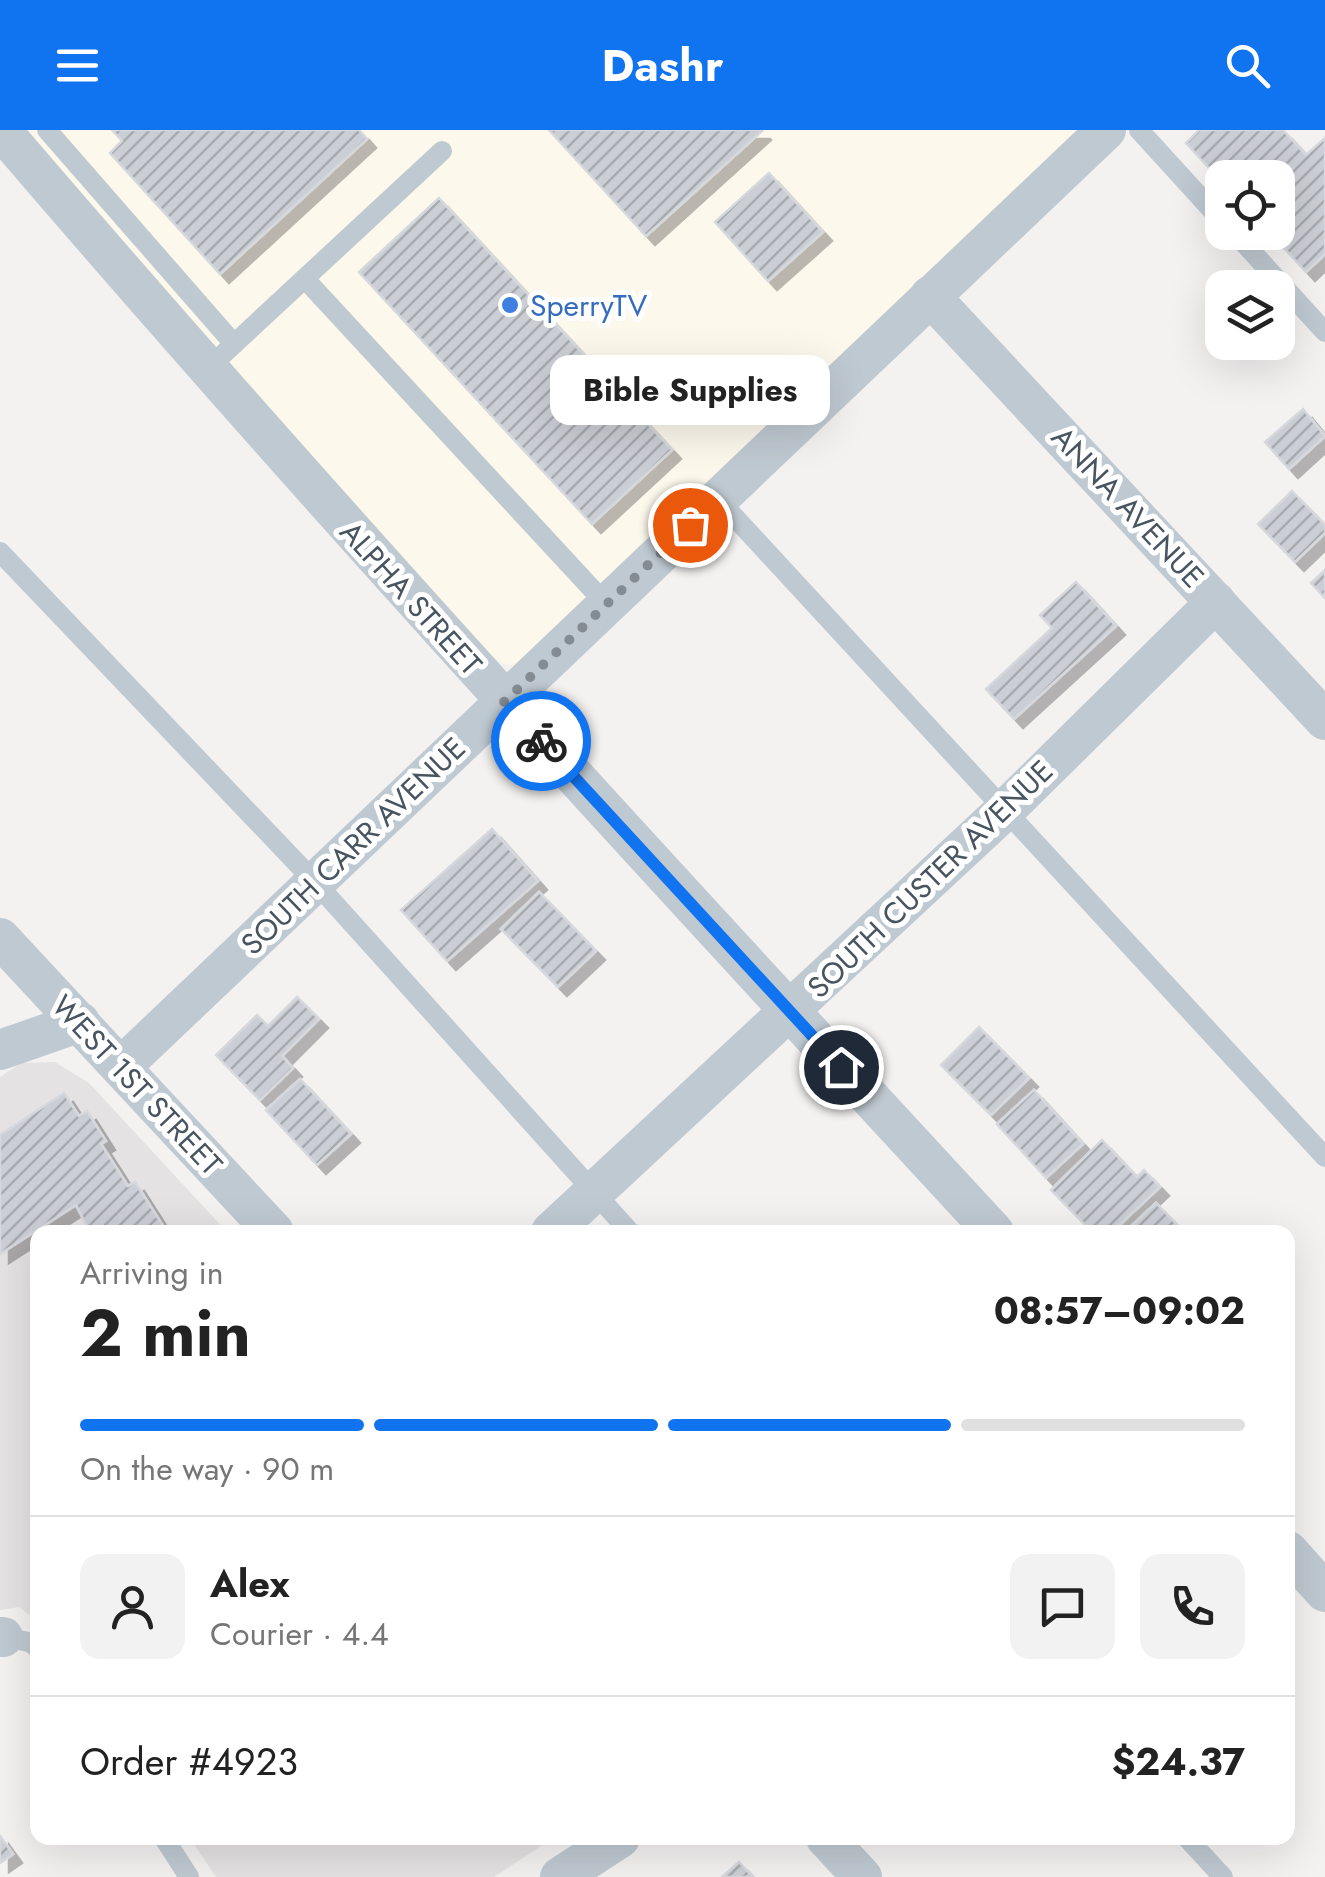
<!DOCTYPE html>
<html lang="en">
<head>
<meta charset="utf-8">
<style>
	:root { --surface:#fff; --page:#f2f2f2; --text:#222; --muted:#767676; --line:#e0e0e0; --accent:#1073ef }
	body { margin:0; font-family:Jost,sans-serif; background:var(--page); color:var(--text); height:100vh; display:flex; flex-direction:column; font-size:38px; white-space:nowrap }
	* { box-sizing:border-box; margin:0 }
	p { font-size:32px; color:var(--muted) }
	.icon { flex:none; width:55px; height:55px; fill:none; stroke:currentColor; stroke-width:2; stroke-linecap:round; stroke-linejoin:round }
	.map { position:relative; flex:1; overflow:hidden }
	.drawer { position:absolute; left:30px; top:1095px; width:1265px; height:620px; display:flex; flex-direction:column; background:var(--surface); border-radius:20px; box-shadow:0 10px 40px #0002 }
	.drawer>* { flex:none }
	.fabs { position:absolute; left:1205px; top:30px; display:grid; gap:20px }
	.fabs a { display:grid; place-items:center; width:90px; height:90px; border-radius:20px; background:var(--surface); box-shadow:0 10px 40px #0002; font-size:50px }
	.pin { position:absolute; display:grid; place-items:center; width:85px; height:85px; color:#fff; margin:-42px; border:5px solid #fff; border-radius:50%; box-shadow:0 2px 10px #0007 }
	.courier { position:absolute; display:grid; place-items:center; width:100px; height:100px; margin:-50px; border:8px solid #1073ef; border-radius:50%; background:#fff; color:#222; box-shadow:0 2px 12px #0007 }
	.bubble { position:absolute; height:70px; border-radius:20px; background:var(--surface); box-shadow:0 10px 40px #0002; font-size:32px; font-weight:700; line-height:70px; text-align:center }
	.headline em { font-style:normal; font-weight:700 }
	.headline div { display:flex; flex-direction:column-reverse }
	.headline { display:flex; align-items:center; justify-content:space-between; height:170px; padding:0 50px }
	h1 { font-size:65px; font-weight:700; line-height:75px }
	.bar { display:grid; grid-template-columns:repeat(4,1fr); gap:15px 10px; align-content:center; height:120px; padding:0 50px }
	.bar i { height:12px; border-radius:8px; background:var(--line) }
	.bar .current { background:var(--accent) }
	.bar p { grid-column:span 4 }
	.line { display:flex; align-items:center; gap:25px; padding:0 50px; border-top:2px solid var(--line) }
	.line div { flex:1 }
	.round { display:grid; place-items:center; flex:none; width:105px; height:105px; border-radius:20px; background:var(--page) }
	header { display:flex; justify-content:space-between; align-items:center; height:130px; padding:0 50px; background:var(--accent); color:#fff; font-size:45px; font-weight:700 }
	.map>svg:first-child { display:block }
</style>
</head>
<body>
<header><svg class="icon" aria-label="menu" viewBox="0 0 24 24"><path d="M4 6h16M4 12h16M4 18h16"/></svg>Dashr<svg class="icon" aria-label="search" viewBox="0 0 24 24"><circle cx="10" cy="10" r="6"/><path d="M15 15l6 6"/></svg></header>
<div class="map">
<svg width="1325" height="1747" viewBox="0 0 1325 1747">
	<defs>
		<pattern id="building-hatch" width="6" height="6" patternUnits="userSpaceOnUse" patternTransform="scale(2.5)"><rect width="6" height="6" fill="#cbced4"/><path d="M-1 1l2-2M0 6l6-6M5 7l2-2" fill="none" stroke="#a7aaaf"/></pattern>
		<filter id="shadow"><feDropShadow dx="9" dy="9" stdDeviation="0" flood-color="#0004"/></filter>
	</defs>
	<rect width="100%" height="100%" fill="#f4f1f1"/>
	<path fill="#fdf8ec" d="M25 0H1085L520 536 504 534 487 523 251 268Z"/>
	<g fill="#e5e2e3">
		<path d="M55 932 89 953 227 1102H38L37 1491 19 1477 0 1480V947L21 933Z"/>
		<path d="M190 1708H553L494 1747H216Z"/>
	</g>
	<g fill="url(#building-hatch)" stroke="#d5d8dd" stroke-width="2.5" filter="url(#shadow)">
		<path d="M112 0H359L367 9 220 144 110 23 122 11Z"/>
		<path d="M549 0H761L762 1 646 106Z"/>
		<path d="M1199 0H1283L1306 25 1325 8V124L1306 142 1269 102H1278V48H1222V52L1186 13Z"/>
		<path d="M769 43 823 102 768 151 715 92Z"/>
		<path d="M439 68 672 320 592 394 359 142Z"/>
		<path d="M1303 279 1325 306 1289 339 1265 312Z"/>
		<path d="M1292 361 1325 395V403L1295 432 1258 394Z"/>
		<path d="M1325 440V468L1311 453Z"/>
		<path d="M1076 452 1116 496 1014 589 986 559 1052 498 1040 485Z"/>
		<path d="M492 699 538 751 447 831 401 780Z"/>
		<path d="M539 762 596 821 558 857 501 799Z"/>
		<path d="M297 867 319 889 282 926 293 938 260 970 216 925 257 885 268 896Z"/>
		<path d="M979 897 1029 948 991 985 941 935Z"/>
		<path d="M300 949 351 1004 317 1035 266 980Z"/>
		<path d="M1034 960 1083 1014 1046 1048 997 994Z"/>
		<path d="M64 963 79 986 87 981 106 1011 101 1014 128 1056 135 1052 167 1102H90L76 1075 0 1124V1005Z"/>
		<path d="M1102 1010 1137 1047 1144 1040 1160 1057 1112 1102H1092L1051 1060Z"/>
		<path d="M1156 1073 1184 1102H1125Z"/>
		<path d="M0 1706 13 1724 0 1733Z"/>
		<path d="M739 1732 753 1747H722Z"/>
	</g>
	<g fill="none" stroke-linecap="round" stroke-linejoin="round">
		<g stroke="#bfc9d1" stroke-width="20">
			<path d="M47 0 234 214"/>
			<path d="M1139 0 1222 91"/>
			<path d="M1234 102 1325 202"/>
			<path d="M305 149 606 474"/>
			<path d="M206 240 442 21"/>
			<path d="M717 368 1325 1027"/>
			<path d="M0 422 315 752 630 1102"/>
			<path d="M3 1507 29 1512 38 1518"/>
			<path d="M164 1708 189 1747"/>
			<path d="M1187 1708 1223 1747"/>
		</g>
		<g stroke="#bfc9d1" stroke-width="40">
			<path d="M1 0C323 376 658 739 994 1102"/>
			<path d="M930 166 1325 590"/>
			<path d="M0 808 274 1102"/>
			<path d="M0 920 80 892"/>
			<path d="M122 936 1106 0"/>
			<path d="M551 1102 1005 680 1216 472"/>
			<path d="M1288 1421 1325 1462"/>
			<path d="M0 1507H3"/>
			<path d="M826 1708 862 1747"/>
			<path d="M560 1747 620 1708"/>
		</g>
	</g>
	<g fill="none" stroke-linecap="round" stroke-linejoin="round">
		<path stroke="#848c93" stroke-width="10" stroke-dasharray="0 18" d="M541 611 504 572 690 395"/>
		<path stroke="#1073ef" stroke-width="12" d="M541 611 841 937"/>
	</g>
	<circle fill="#3f7fe0" stroke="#fff" stroke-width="4" cx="510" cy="175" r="10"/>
	<g text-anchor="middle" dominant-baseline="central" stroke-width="10" stroke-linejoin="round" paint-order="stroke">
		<g font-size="30" fill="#366cbe" stroke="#fff" text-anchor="start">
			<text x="530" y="175">SperryTV</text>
		</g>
		<g font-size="30" fill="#485560" stroke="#fff">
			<text transform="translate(1128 377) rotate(47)">ANNA AVENUE</text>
			<text transform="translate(411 468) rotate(48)">ALPHA STREET</text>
			<text transform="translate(353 716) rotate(-44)">SOUTH CARR AVENUE</text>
			<text transform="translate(930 749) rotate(-44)">SOUTH CUSTER AVENUE</text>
			<text transform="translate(137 955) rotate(47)">WEST 1ST STREET</text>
		</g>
	</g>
</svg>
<div class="fabs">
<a><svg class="icon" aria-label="locate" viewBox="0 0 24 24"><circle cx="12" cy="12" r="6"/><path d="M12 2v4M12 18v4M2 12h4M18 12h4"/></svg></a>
<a><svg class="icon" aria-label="layers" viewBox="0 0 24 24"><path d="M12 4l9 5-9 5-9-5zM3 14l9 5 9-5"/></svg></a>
</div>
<div class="pin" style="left:690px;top:395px;background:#ea580c"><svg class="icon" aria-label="bag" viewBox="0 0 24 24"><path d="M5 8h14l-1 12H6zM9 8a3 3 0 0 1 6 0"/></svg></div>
<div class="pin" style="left:841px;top:937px;background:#1f2937"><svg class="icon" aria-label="home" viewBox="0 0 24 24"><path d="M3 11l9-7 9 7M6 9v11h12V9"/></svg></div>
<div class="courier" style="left:541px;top:611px"><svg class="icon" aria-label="bike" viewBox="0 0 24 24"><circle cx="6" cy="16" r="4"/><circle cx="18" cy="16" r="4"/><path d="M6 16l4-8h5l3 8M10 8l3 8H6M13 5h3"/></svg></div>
<div class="bubble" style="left:550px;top:225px;width:280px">Bible Supplies</div>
<section class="drawer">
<div class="headline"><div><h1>2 min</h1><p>Arriving in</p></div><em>08:57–09:02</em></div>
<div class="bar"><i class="current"></i><i class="current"></i><i class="current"></i><i></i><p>On the way · 90 m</p></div>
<div class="line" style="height:180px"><a class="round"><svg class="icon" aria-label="person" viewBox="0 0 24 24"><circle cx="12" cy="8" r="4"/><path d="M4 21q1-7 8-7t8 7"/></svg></a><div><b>Alex</b><p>Courier · 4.4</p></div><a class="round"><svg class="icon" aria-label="chat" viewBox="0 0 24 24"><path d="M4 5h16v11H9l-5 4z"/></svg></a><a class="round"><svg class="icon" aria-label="phone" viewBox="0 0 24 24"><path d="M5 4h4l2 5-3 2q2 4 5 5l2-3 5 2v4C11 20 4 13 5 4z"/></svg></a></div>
<div class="line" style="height:130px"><div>Order #4923</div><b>$24.37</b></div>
</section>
</div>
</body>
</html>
